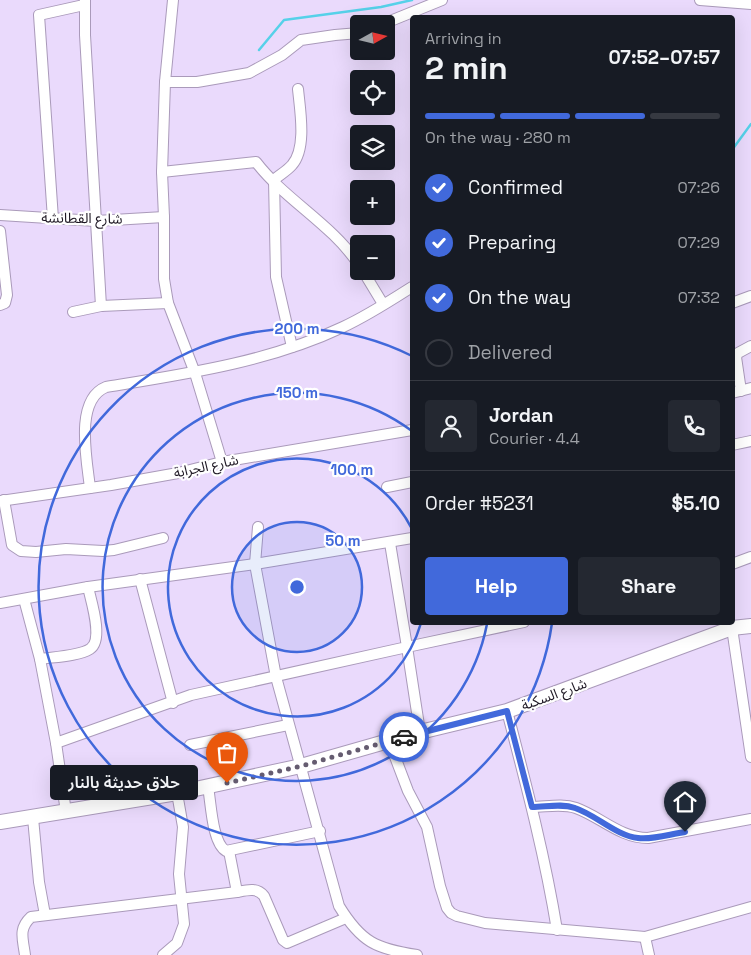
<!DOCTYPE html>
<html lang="en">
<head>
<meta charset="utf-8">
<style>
	:root { --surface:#171b24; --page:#242831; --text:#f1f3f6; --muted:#9ea1a6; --line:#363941; --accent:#4169db }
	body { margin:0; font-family:"Space Grotesk","Noto Sans Arabic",sans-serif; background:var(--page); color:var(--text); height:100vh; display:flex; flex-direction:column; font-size:19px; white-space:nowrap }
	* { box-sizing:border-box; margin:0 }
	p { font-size:16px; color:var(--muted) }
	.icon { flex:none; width:28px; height:28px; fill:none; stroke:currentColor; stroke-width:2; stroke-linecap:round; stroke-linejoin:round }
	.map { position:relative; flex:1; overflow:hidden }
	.sheet { position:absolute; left:410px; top:15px; width:325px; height:610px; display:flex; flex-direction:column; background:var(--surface); border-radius:5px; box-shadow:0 5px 20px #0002 }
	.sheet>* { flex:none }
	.needle { width:32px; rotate:82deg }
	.fabs { position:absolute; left:350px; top:15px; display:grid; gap:10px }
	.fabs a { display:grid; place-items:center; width:45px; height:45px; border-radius:5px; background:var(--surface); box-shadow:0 5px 20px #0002; font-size:25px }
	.pin { position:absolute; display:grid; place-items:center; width:42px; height:42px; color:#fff; margin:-51px -21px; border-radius:50% 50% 50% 0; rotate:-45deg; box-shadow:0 0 5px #0007 }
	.pin .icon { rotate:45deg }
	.courier { position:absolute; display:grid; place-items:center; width:50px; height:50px; margin:-25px; border:4px solid #4169db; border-radius:50%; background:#fff; color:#222; box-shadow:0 1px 6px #0007 }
	.bubble { position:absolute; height:35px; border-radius:5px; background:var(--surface); box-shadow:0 5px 20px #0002; font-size:16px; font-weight:600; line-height:35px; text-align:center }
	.overview em { font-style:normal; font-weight:600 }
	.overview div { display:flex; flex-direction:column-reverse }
	.overview { display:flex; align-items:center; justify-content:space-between; height:85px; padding:0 15px }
	h1 { font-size:32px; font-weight:600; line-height:38px }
	.bar { display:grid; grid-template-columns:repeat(4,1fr); gap:8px 5px; align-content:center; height:60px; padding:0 15px }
	.bar i { height:6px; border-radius:4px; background:var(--line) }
	.bar .selected { background:var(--accent) }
	.bar p { grid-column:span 4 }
	.line { display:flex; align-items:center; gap:12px; padding:0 15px; border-top:1px solid var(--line) }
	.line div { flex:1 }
	.round { display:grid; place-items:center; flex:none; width:52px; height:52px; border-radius:5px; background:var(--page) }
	ol { padding:0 15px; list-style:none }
	li { display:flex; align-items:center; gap:15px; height:55px }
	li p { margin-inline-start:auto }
	li .icon { padding:5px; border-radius:50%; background:var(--accent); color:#fff; stroke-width:4 }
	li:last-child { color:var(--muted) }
	li i { width:28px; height:28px; border:2px solid var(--line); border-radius:50% }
	.button { display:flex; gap:10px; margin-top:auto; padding:10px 15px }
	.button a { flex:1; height:58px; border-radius:5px; background:var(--accent); color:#fff; font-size:20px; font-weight:600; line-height:58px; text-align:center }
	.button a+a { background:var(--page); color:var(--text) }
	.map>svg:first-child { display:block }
</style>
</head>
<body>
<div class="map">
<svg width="751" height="955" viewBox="0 0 751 955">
	<rect width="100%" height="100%" fill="#eadafc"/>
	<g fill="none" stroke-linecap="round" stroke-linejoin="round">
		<g stroke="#56d1e9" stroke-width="2.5">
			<path d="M259 50 284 20 381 7 412 0"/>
			<path d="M732 150 751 124"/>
		</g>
		<defs>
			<g id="street">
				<path d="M85 0V35L101 306"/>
				<path d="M173 0 165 82 162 172 164 217V279L168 303 195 373 222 462"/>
				<path d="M700 0 751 4"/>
				<path d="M383 24 442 0"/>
				<path d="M165 82H197L249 73 282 55 301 40 335 35 359 33"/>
				<path d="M162 172 256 162C285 200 332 224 359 265"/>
				<path d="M0 215 96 221 164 217"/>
				<path d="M53 219 39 15 84 5"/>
				<path d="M0 231 7 295 5 303 0 305"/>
				<path d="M363 271 383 304"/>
				<path d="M732 303 751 296"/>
				<path d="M73 312 101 306 168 303"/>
				<path d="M292 347 276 277 274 180C279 175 287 171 292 165 307 148 300 110 298 89"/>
				<path d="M741 391 736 357 738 353 751 346"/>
				<path d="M732 393 751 388"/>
				<path d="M732 445 751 441"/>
				<path d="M387 487 412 482"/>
				<path d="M90 488C87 460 74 400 106 387 186 374 269 362 343 327 367 316 390 301 412 287"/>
				<path d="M4 500 12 545 21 551 36 552 66 549 103 551 114 550 163 538"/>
				<path d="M0 501 111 485 178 473 222 462 412 430"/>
				<path d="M258 527 255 564 276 677 339 906C361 942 376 949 417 955"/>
				<path d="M732 564 751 557"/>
				<path d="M140 579 173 703"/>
				<path d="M24 599 40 659 56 743 66 812"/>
				<path d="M0 603 88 587 255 564 412 538"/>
				<path d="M732 628 751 757"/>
				<path d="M40 659C53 657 79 656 90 649 104 640 91 601 88 587"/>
				<path d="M507 711C526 784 545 856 557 930"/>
				<path d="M420 732 407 647 524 622"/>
				<path d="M389 741 408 791 427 827 440 886 447 908 451 913 457 916 485 923 645 937 751 907"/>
				<path d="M56 743 191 695 407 647 390 543"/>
				<path d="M190 745 288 725"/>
				<path d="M208 787C211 802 212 843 226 851L320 831"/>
				<path d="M532 807C546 807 562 803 576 808 601 817 620 838 648 838L751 819"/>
				<path d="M33 818 39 882 45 915"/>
				<path d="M229 851 237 892"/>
				<path d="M645 937 649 955"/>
				<path d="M25 955C23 939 18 929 31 917L237 892C247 890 257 887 264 896L283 940 287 943 346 918"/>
				<path d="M163 955 177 943 184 924 179 874 183 827 177 793"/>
			</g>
			<path id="secondary" d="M0 822 177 793 301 766 420 732 507 711 732 628 751 626"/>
		</defs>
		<use href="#street" stroke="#aa9aba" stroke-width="12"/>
		<use href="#secondary" stroke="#aa9aba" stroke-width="16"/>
		<use href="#street" stroke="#fff" stroke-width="10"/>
		<use href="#secondary" stroke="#fff" stroke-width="14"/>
	</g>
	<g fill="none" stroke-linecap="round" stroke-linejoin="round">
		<path stroke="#655c70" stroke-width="5" stroke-dasharray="0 9" d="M227 783 301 766 404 737"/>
		<path stroke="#4169db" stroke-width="6" d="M404 737 507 711 532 807C546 807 562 803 575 808 596 815 617 836 638 838 653 840 670 834 685 832"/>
	</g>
	<circle cx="297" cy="587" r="65" fill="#4169db" fill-opacity=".12"/>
	<g fill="none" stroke="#4169db" stroke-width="2.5">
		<circle cx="297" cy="587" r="65"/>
		<path d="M421 623A129 129 0 1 1 412 529"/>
		<path d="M487 624A194 194 0 1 1 412 431"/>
		<path d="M552 623A258 258 0 1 1 412 356"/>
	</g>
	<g text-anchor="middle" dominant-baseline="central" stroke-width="4.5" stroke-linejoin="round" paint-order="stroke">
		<g font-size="14" fill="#1e1824" stroke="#fff">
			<text transform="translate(82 218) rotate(1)">شارع القطانشة</text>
			<text transform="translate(206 466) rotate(-12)">شارع الجرابة</text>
			<text transform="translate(554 694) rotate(-20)">شارع السكبة</text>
		</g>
	</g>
	<circle cx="297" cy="587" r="8" fill="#4169db" stroke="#fff" stroke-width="2.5"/>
	<g font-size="15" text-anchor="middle" font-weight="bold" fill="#4169db" stroke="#fff" stroke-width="4.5" stroke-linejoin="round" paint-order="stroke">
		<text x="297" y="334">200 m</text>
		<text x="297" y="398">150 m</text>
		<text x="352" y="475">100 m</text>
		<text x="343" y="546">50 m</text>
	</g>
</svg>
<div class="fabs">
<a><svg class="needle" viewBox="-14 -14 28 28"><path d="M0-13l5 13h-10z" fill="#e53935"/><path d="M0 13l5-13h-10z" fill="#9ea1a6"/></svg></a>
<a><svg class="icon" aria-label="locate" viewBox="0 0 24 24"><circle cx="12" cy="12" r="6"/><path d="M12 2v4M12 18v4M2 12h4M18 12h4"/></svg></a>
<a><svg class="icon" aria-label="layers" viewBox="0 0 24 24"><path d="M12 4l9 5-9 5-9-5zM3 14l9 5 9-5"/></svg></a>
<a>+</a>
<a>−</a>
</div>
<div class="pin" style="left:227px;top:783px;background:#ea580c"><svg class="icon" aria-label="bag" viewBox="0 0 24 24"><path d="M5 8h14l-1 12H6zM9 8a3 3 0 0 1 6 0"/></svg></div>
<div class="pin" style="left:685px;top:832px;background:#1f2937"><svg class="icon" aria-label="home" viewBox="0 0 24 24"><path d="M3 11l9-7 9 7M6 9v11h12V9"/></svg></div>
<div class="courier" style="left:404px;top:737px"><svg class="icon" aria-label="car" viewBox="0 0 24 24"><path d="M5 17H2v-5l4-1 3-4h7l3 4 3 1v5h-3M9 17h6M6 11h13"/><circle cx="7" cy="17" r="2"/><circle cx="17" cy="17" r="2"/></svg></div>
<div class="bubble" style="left:50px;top:765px;width:148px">حلاق حديثة بالنار</div>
<section class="sheet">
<div class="overview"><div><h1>2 min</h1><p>Arriving in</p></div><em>07:52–07:57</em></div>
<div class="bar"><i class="selected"></i><i class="selected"></i><i class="selected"></i><i></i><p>On the way · 280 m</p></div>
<ol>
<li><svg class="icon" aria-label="check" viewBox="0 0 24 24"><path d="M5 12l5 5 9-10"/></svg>Confirmed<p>07:26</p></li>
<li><svg class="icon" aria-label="check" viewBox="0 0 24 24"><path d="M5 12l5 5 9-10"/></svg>Preparing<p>07:29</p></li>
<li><svg class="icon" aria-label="check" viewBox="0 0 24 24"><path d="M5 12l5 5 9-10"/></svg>On the way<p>07:32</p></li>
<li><i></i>Delivered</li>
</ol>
<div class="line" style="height:90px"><a class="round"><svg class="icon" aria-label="person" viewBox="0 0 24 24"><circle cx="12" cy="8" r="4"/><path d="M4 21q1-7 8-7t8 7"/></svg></a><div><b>Jordan</b><p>Courier · 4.4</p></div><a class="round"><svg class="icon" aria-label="phone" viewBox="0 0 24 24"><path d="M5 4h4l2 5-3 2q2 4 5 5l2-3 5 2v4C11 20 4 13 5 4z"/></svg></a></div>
<div class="line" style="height:65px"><div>Order #5231</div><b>$5.10</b></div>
<div class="button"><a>Help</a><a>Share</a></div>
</section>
</div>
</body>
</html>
